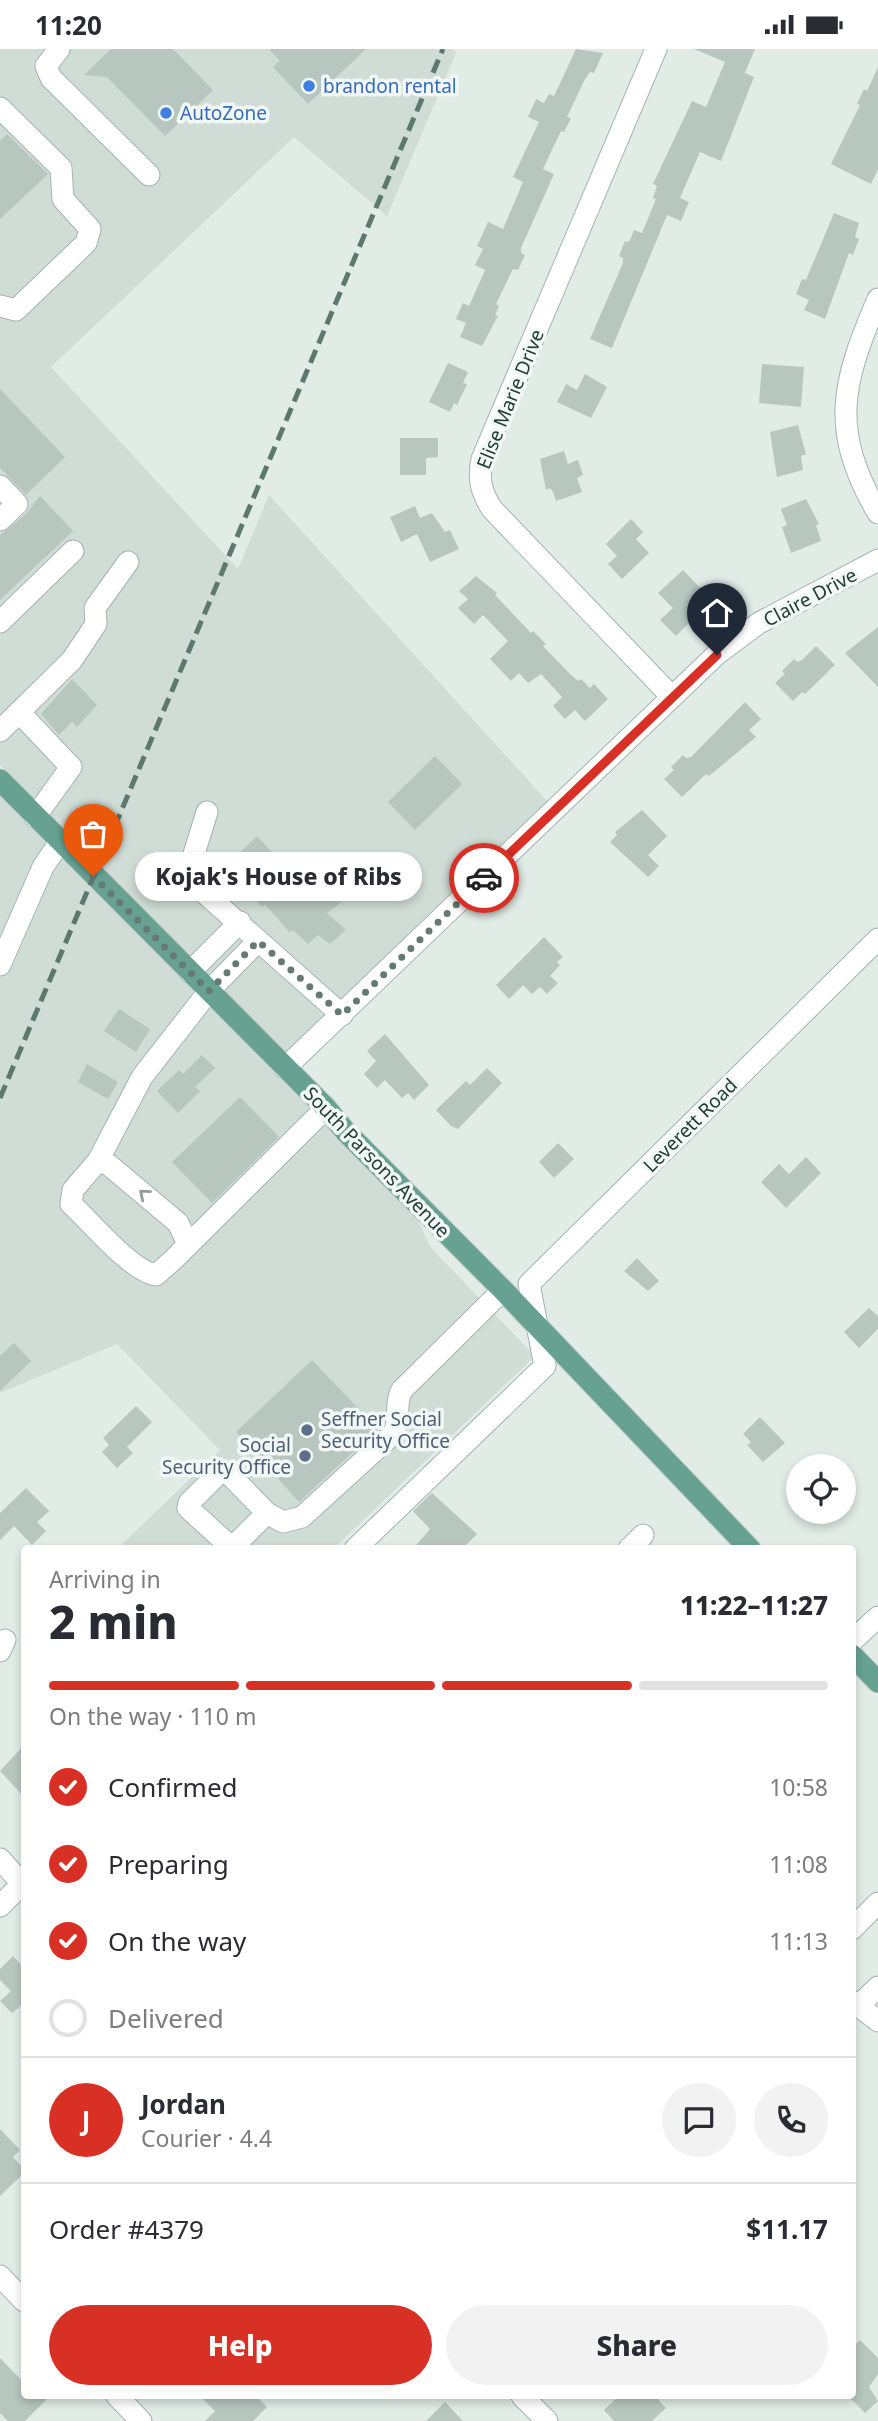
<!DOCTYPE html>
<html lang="en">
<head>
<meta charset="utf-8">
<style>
	:root { --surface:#fff; --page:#f2f2f3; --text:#2b2b33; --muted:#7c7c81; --line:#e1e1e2; --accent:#d93025 }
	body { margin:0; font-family:"Noto Sans",sans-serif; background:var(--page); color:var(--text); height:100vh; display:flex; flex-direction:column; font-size:26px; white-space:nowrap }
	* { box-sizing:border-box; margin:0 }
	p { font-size:23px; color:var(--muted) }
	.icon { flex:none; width:38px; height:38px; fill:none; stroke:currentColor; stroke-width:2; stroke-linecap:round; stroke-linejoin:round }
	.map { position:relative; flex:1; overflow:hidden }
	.side { position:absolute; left:21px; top:1496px; width:835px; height:854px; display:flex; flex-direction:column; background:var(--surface); border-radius:7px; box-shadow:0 4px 10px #0003 }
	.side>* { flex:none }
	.fabs { position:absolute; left:786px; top:1405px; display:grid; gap:14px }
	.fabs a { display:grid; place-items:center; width:70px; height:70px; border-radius:50%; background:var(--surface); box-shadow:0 4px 10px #0003; font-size:35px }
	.pin { position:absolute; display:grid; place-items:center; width:60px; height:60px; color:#fff; margin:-72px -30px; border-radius:50% 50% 50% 0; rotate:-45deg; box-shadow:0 0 7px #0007 }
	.pin .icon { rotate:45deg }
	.courier { position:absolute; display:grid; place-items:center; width:70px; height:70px; margin:-35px; border:5px solid #d93025; border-radius:50%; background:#fff; color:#222; box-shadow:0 2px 9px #0007 }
	.bubble { position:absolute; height:49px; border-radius:24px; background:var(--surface); box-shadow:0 4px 10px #0003; font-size:23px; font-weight:800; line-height:49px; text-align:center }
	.headline em { font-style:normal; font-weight:800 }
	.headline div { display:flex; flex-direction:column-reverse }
	.headline { display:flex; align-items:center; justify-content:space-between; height:119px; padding:0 28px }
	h1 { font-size:46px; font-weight:800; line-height:52px }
	.bar { display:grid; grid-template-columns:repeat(4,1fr); gap:10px 7px; align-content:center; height:84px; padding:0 28px }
	.bar i { height:9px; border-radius:5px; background:var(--line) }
	.bar .active { background:var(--accent) }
	.bar p { grid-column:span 4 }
	.line { display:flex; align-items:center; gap:18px; padding:0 28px; border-top:2px solid var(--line) }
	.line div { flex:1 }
	.round { display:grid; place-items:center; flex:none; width:74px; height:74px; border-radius:37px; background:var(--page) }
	ol { padding:0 28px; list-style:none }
	li { display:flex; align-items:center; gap:21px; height:77px }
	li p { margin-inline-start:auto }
	li .icon { padding:7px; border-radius:50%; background:var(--accent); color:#fff; stroke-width:4 }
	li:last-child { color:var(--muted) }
	li i { width:38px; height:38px; border:4px solid var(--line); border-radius:50% }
	.button { display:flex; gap:14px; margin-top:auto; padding:14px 28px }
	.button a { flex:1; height:80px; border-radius:42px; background:var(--accent); color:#fff; font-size:28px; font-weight:800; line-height:80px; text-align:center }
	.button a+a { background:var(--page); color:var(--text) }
	.status { display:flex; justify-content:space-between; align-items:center; height:49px; padding:0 35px; background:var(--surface); direction:ltr }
	.status svg { height:19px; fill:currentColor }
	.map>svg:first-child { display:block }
</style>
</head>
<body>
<div class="status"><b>11:20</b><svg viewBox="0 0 49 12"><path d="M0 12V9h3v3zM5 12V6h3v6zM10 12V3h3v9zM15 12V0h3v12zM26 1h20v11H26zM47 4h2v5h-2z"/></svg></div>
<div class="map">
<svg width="878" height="2372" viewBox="0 0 878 2372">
	<rect width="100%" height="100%" fill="#e1ece7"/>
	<g fill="#d0dcd6">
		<path d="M0 0H452L456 4 387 167 294 88 51 318 238 520 269 446 547 752 285 1004 0 716Z"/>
		<path d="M0 746 318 1066 338 1090 416 1168 431 1199 530 1302 532 1310 333 1500H117L220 1401 117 1295 0 1344Z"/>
	</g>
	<g fill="#b7c7c0">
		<path d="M111 0H173L213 41 165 87 107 28 84 26Z"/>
		<path d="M269 0H366L308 55 273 18 280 12Z"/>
		<path d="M576 0 603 4 594 24 590 23 585 30 567 68 571 69 564 83 561 82 543 120 554 125 521 199V204L525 206 518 221 513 220 496 255 499 257 495 266 498 267 482 297 460 288 466 274 456 270 463 254 469 257 485 221 475 216 483 200 477 197 488 173 503 180 523 133 513 128 539 73 528 68 536 50 544 54 549 45 554 47Z"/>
		<path d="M694 0H755L745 24 754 28 721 112 700 103 680 149 689 153 681 172 667 166 612 299 590 290 623 214V209L619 207 625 192 629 193 634 181 642 184 656 150 653 149 657 137 653 135 692 52 706 58 725 13Z"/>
		<path d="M878 18V120L871 135 831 115 860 56 857 55 864 40 867 42Z"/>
		<path d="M7 85 48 125 0 170V92Z"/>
		<path d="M834 164 859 174 855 188 859 190 853 206 849 204 825 270 804 261 809 251 796 245 802 230 806 231Z"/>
		<path d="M448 314 468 323 463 334 467 335 457 356 454 354 450 363 429 353Z"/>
		<path d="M762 315 804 318 801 358 759 354Z"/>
		<path d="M585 325 607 338 591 369 557 353 566 335 577 341Z"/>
		<path d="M0 340 65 408 26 446 0 419Z"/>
		<path d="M798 376 806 405 801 407 803 421 777 428 770 383Z"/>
		<path d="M400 389H438V408L426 409V426H400Z"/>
		<path d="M564 402 568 415 578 411 583 426 577 429 582 443 556 452 553 443 550 439 546 441 540 410Z"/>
		<path d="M40 447 73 482 0 551V486L26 465Z"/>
		<path d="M806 450 819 475 816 476 821 492 791 504 782 478 787 476 781 460Z"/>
		<path d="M415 457 420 469 432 464 445 483 450 481 459 500 430 513 417 485 401 493 390 468Z"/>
		<path d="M631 470 643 483 636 490 649 504 622 530 608 515 617 507 606 495Z"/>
		<path d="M683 521 712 551 676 587 660 571 673 559 658 544Z"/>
		<path d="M476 527 497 544 495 546 531 584 533 582 546 595 543 597 570 625 578 632 581 630 590 639 594 635 608 650 585 672 575 661 565 670 553 657 562 648 541 625 528 634 519 624 511 632 490 610 508 592 483 566 474 575 458 559 468 550 459 542Z"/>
		<path d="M878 578V638L845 604Z"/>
		<path d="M816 597 835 616 805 645 802 643 793 652 775 634 785 625 782 622 794 610 797 613 802 611Z"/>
		<path d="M72 630 97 656 77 678 72 673 59 686 41 665Z"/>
		<path d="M745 653 761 670 749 681 756 688 709 727 706 725 682 748 664 730 674 721 671 718 683 706 686 709 691 708Z"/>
		<path d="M435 707 462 735 415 781 388 753Z"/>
		<path d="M642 761 667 787 648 806 659 817 648 828 610 793 617 786 615 783Z"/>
		<path d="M257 787 299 833 315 818 344 851 327 864 346 881 330 895 318 886 308 895 293 881 289 883 265 855 262 858 225 818Z"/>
		<path d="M544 888 563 908 557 913 560 916 550 927 558 934 547 945 540 938 532 945 523 936 509 950 496 936Z"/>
		<path d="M119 960 150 980 136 1003 104 982Z"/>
		<path d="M385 985 429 1036 414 1051 408 1044 402 1049 385 1031 377 1039 364 1025 376 1012 367 1002Z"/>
		<path d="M202 1006 215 1019 195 1038 200 1042 178 1064 157 1042 179 1021 183 1025Z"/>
		<path d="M87 1015 118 1033 108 1050 78 1033Z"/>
		<path d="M487 1019 502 1034 458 1080 451 1077 436 1061 466 1032 470 1036Z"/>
		<path d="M240 1048 279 1088 212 1154 172 1113Z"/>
		<path d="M558 1094 574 1110 554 1129 539 1113Z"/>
		<path d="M806 1108 821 1124 786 1159 761 1133 779 1115 789 1125Z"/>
		<path d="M637 1209 659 1232 648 1242 624 1222Z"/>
		<path d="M869 1259 878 1267V1280L859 1299 844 1283Z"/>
		<path d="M14 1294 31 1312 0 1342V1307Z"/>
		<path d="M312 1311 378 1380 299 1453 236 1383Z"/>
		<path d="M136 1357 152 1373 127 1398 133 1404 117 1419 102 1403 109 1396 103 1389Z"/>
		<path d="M760 1368 785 1394 763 1413 747 1396 751 1393 743 1385Z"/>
		<path d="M26 1439 49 1462 37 1473 46 1482 32 1496 14 1477 0 1491V1464Z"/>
		<path d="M432 1444 477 1485 462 1500H413L430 1480 413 1462Z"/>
		<path d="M24 1696V1748L0 1722Z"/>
		<path d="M13 1907 24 1919V1957L23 1955 12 1964 0 1952 11 1942 0 1931V1920Z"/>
		<path d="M0 2080 20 2101 13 2108 24 2120V2124L0 2147Z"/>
		<path d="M860 2291 878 2309V2325L869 2338 878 2352 865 2364 848 2347H852V2298Z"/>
		<path d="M0 2309 24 2334V2347H50L25 2372H8L0 2364Z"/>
		<path d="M200 2347H256L267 2358 253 2372H205L215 2362Z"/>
		<path d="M619 2347H655L666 2359 652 2372H614L604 2361Z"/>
		<path d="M445 2353 463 2372H426Z"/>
	</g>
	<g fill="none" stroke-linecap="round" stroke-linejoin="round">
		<defs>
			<g id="minor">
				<path d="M59 0 46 17 51 29 149 126"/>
				<path d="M656 0 482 410C478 430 481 443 492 460L672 648"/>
				<path d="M0 59 61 119 63 150 90 180 86 194 16 261 0 257"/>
				<path d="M878 250C842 334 829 380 878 464"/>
				<path d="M0 437 17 455 0 471"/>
				<path d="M0 573 73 502"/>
				<path d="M19 663 71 718 35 768"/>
				<path d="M0 682 72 611 96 575 95 559 128 513"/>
				<path d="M207 763 189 821 191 832 342 966"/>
				<path d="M0 916 43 818 60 793"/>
				<path d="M190 923 240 873"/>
				<path d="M285 1019 717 605 759 574 878 511"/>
				<path d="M98 1112 142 1028 209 942 258 892"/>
				<path d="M188 1195 178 1174 109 1116 98 1112 73 1141 71 1155C91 1173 131 1222 156 1226L174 1210 326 1059"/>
				<path d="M267 1464 232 1499 188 1459 189 1454 221 1422 227 1423 267 1464 283 1473 302 1468 394 1384C400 1371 395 1352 402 1341L503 1241"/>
				<path d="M355 1500 545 1317 529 1235 878 890"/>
				<path d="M629 1500 643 1486"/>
				<path d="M852 1592 878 1568"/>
				<path d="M0 1602 5 1591"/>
				<path d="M0 1810 24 1837"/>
				<path d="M0 1857 22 1835"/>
				<path d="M852 1880 878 1854"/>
				<path d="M852 1952 878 1972"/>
				<path d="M858 1957 878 1938"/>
				<path d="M0 2227 24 2252"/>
				<path d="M117 2347 141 2372"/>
				<path d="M522 2347 547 2372"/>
			</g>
			<g id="major">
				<path d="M0 731 326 1059 346 1083 503 1241 750 1500"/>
				<path d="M852 1606 878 1633"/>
			</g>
		</defs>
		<use href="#minor" stroke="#a4b4ae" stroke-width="23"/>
		<use href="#major" stroke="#c1c9c6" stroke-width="23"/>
		<use href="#minor" stroke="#fff" stroke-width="21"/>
		<use href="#major" stroke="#66a192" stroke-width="21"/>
		<path stroke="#5c7870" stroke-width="5" stroke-dasharray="14 7" stroke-linecap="butt" d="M0 1049 443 0"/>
	</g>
	<defs><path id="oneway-chevron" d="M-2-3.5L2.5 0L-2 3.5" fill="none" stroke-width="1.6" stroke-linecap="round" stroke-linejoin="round" transform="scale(1.75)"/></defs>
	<use stroke="#909e9a" href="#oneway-chevron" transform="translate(144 1145) rotate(-140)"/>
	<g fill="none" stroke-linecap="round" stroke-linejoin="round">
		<path stroke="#657a73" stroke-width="7" stroke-dasharray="0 12.6" d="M93 827 209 942 258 892 342 966 484 829"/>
		<path stroke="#d93025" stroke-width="9" d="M484 829 717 606"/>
	</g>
	<g fill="#3f7fe0" stroke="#f2f8f5" stroke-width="2.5">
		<circle cx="309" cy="37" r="7"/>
		<circle cx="166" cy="64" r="7"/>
	</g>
	<g fill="#5c6f8a" stroke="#f2f8f5" stroke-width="2.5">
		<circle cx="307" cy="1381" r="7"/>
		<circle cx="305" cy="1407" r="7"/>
	</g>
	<g text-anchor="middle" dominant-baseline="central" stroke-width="7" stroke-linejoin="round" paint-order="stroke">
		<g font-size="19" fill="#366cbe" stroke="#f2f8f5" text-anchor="start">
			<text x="323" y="37">brandon rental</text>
			<text x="180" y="64">AutoZone</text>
		</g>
		<g font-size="19" fill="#223d35" stroke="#f2f8f5">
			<text transform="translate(510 350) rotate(-68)">Elise Marie Drive</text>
			<text transform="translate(810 548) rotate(-28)">Claire Drive</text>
			<text transform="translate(690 1076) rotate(-45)">Leverett Road</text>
			<text transform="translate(377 1113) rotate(46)">South Parsons Avenue</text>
		</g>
		<g font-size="19" fill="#4e5e75" stroke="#f2f8f5" text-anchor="start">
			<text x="321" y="1370">Seffner Social<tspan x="321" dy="22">Security Office</tspan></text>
			<text x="291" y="1396" text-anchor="end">Social<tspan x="291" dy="22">Security Office</tspan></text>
		</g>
	</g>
</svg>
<div class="fabs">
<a><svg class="icon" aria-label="locate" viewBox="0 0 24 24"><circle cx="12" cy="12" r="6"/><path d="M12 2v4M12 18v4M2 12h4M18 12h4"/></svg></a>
</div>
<div class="pin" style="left:93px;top:827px;background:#ea580c"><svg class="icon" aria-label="bag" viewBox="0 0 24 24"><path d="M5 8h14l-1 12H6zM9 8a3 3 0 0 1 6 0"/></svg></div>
<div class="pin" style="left:717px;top:606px;background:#1f2937"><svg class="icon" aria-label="home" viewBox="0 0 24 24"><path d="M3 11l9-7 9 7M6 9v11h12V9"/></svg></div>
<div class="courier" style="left:484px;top:829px"><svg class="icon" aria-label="car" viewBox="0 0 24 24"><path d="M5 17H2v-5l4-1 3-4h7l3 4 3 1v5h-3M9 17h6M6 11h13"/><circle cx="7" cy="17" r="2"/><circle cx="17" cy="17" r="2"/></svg></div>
<div class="bubble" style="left:135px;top:803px;width:287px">Kojak's House of Ribs</div>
<section class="side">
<div class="headline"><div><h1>2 min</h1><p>Arriving in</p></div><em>11:22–11:27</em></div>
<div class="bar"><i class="active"></i><i class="active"></i><i class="active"></i><i></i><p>On the way · 110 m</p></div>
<ol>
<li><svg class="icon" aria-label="check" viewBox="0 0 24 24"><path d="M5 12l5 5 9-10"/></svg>Confirmed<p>10:58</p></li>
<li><svg class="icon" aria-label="check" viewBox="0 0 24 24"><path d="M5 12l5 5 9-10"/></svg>Preparing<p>11:08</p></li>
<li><svg class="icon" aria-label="check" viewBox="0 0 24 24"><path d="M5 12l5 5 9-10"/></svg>On the way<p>11:13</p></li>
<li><i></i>Delivered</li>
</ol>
<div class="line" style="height:126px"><b class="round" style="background:var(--accent);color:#fff">J</b><div><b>Jordan</b><p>Courier · 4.4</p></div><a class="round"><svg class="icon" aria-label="chat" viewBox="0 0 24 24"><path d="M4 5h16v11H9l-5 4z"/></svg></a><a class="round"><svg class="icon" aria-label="phone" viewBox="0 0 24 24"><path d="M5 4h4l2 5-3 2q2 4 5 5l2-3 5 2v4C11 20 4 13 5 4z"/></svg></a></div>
<div class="line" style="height:91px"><div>Order #4379</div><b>$11.17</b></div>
<div class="button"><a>Help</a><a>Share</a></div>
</section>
</div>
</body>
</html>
